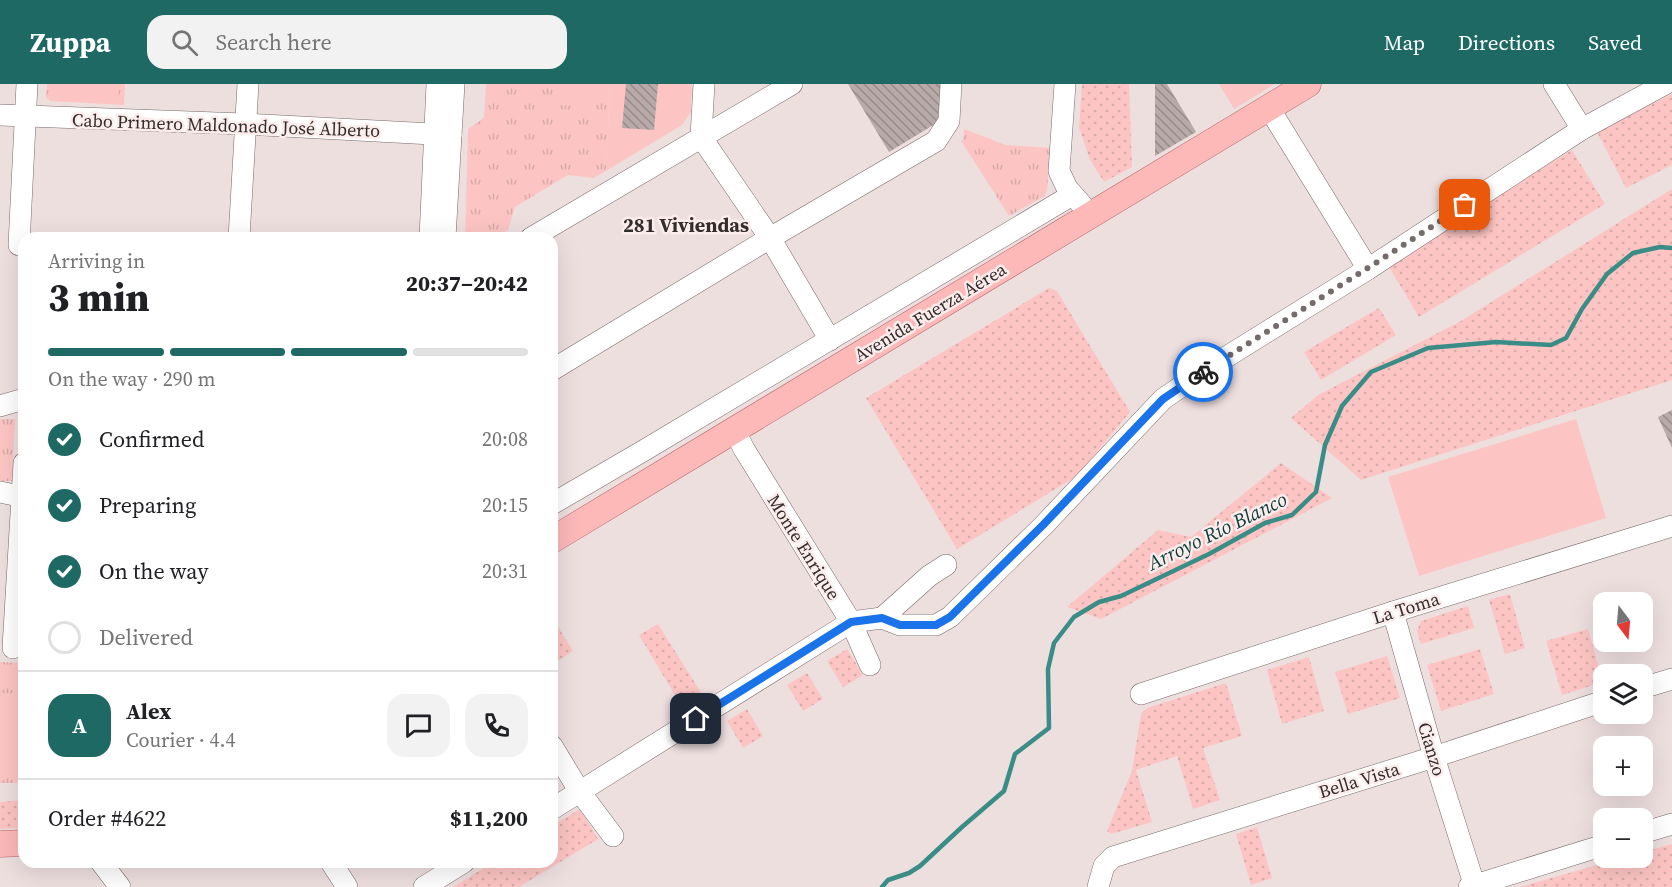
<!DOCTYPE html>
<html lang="en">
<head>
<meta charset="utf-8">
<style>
	:root { --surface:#fff; --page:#f2f2f2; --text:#202124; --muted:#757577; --line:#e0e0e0; --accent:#1e6964 }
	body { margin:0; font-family:"Source Serif 4",serif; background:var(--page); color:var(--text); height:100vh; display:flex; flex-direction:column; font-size:22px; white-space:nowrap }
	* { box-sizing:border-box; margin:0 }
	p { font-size:20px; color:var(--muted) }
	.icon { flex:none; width:33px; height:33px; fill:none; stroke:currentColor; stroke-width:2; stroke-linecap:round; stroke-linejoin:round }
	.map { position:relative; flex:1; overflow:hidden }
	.sheet { position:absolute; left:18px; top:148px; width:540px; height:636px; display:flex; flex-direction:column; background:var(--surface); border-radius:18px; box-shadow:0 6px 24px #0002 }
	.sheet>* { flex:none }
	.needle { width:39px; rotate:164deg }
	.tools { position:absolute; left:1593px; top:508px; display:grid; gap:12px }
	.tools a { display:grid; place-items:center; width:60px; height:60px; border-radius:12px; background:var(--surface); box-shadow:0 6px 24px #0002; font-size:30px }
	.pin { position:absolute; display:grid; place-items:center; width:51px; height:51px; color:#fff; margin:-26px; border-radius:12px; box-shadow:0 3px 9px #0006 }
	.courier { position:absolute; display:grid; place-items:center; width:60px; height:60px; margin:-30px; border:4px solid #1a73e8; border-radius:50%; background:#fff; color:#222; box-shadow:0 2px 8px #0007 }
	.headline em { font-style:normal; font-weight:800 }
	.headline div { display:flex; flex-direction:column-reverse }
	.headline { display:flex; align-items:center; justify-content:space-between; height:102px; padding:0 30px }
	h1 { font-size:39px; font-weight:800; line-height:45px }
	.bar { display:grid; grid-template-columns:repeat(4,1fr); gap:9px 6px; align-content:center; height:72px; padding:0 30px }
	.bar i { height:8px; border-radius:4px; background:var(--line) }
	.bar .active { background:var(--accent) }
	.bar p { grid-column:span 4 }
	.line { display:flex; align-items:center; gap:15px; padding:0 30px; border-top:2px solid var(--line) }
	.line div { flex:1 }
	.round { display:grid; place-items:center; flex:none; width:63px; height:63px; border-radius:18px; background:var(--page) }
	ol { padding:0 30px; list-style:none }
	li { display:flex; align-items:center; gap:18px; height:66px }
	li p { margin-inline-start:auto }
	li .icon { padding:6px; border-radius:50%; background:var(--accent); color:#fff; stroke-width:4 }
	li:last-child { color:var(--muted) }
	li i { width:33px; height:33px; border:3px solid var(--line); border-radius:50% }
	header { display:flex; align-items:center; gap:36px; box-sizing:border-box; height:84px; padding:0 30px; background:var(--accent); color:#fff }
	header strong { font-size:28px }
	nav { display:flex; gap:33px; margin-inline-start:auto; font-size:21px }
	.search { width:420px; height:54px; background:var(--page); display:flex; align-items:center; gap:15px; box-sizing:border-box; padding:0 21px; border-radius:18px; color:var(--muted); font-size:22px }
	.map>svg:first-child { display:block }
</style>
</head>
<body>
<header>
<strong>Zuppa</strong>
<div class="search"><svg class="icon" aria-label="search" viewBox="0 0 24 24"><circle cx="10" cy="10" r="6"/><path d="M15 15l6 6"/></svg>Search here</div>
<nav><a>Map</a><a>Directions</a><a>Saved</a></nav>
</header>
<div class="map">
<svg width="1672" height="803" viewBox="0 0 1672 803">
	<defs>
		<pattern id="grass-dots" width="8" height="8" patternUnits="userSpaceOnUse" patternTransform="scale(1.5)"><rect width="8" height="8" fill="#fcc5c3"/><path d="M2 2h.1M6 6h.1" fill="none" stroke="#d8aaa8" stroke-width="1.8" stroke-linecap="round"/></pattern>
		<pattern id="park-tufts" width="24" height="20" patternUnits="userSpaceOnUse" patternTransform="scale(1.5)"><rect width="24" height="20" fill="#fcc5c3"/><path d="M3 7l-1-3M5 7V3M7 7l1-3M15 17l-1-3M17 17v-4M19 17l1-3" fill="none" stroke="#d8aaa8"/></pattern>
		<pattern id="building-back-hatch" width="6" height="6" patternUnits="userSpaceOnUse" patternTransform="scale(1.5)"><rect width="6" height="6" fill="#b8aaa9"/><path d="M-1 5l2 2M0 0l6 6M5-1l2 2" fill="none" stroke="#968b8a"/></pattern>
	</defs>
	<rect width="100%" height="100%" fill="#eedfdf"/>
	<g fill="url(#grass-dots)">
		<path d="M1082 0H1129L1132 83 1104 98 1090 76 1079 43Z"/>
		<path d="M1672 10V81L1626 104 1597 48Z"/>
		<path d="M1572 66 1605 120 1419 233 1386 178Z"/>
		<path d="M1672 105V296L1361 396 1291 334 1318 311 1461 237Z"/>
		<path d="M1049 204 1057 207 1130 328 1077 392 957 465 866 314Z"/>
		<path d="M1379 224 1396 251 1321 296 1304 268Z"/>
		<path d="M1281 379 1332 414 1101 535 1067 523 1158 446 1191 453Z"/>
		<path d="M1510 510 1525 564 1505 570 1489 516Z"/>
		<path d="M1468 522 1474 544 1421 560 1417 547 1421 537Z"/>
		<path d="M552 533 573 567 554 579 552 575Z"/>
		<path d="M658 540 705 615 685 628 639 551Z"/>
		<path d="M1588 545 1603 598 1562 611 1546 557Z"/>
		<path d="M847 565 863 591 843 603 827 577Z"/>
		<path d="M1480 565 1494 610 1441 627 1427 581Z"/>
		<path d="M1387 572 1400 614 1348 630 1335 588Z"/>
		<path d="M1309 573 1324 627 1282 640 1267 586Z"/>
		<path d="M807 589 823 615 803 627 787 601Z"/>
		<path d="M1226 599 1242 652 1203 664 1220 716 1193 725 1177 672 1136 686 1152 738 1111 750 1107 747 1132 687 1141 630 1147 624Z"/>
		<path d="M747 625 763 652 743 664 727 637Z"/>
		<path d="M24 716V744L0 745V718Z"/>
		<path d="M580 725 598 755 519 803H453L492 779 552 778V742Z"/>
		<path d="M1257 743 1272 794 1251 801 1236 750Z"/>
		<path d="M1672 760V803H1520L1622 774H1642L1643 768Z"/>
	</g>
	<g fill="url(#park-tufts)">
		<path d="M47 0H125L124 21 50 17 46 13Z"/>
		<path d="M486 0H610L606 87 593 94 568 91 515 123 508 146 495 154H465L468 45 484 34Z"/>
		<path d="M964 45 1006 61 1050 64 1047 106 1045 112 1009 132 961 57 963 56Z"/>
		<path d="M0 335H15L12 397H0Z"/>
		<path d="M0 578 24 579V699H0Z"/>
	</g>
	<g fill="#fcc5c3">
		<path d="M50 0H119L118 18 49 16Z"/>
		<path d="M559 0H594L593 23 557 21Z"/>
		<path d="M610 0H692L691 28 682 41 606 87Z"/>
		<path d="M1219 0H1275L1234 25Z"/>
		<path d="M1576 335 1606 434 1419 492 1388 393Z"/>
		<path d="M2 609 24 610V681L0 680Z"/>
	</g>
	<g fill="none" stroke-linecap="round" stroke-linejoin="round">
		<path stroke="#3a8d87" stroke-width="4.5" d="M882 803 888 796 909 789 920 782 962 743 1004 707 1015 670 1049 644 1048 585 1054 559 1074 533 1099 518 1121 512 1209 470 1265 439 1292 431 1316 408 1325 361 1342 322 1371 288 1428 264 1496 258 1551 261 1566 254 1582 225 1607 190 1633 169 1660 163 1672 164"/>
	</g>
	<g fill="url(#building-back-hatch)">
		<path d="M626 0H658L654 46 622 44Z"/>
		<path d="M848 0H941L938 35 935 40 889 68Z"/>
		<path d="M1155 0H1167L1196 48 1155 72Z"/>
		<path d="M1672 326V364L1658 333Z"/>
	</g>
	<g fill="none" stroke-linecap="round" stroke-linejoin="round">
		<defs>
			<g id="minor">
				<path d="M704 0 701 53 770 154 830 256"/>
				<path d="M1065 0 1059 87 1067 104 1082 121"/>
				<path d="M1554 0 1582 45"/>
				<path d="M1269 24 1368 185"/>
				<path d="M0 31 244 40 451 51"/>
				<path d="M239 154 248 0"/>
				<path d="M430 154 437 0"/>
				<path d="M445 154 454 0"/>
				<path d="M531 154 792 0"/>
				<path d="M19 161 27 0"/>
				<path d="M552 286 770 154 936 57 949 37 951 0"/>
				<path d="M0 322 24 315"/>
				<path d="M734 346 744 365 851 538 870 581"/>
				<path d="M0 408 24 413"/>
				<path d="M552 420 643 367 1072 111"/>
				<path d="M1393 528 1434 673 1475 803"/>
				<path d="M882 534 929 492 946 481"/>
				<path d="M13 564 24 379"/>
				<path d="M1642 604 1672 595"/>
				<path d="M1141 610 1393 528 1672 442"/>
				<path d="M552 662 580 708 613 752"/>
				<path d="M552 725 851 538 882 534 900 541H936L950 533 1043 442 1163 315 1207 285 1368 185 1582 45 1665 0"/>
				<path d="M1642 749 1672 740"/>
				<path d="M101 778 120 803"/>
				<path d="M331 778 347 803"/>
				<path d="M424 803 464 778"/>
				<path d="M1098 803 1104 782 1113 773 1434 673 1604 617"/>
				<path d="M1469 803 1604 761"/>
			</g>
			<g id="major">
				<path d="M552 456 1308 0"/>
				<path d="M0 760 24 759"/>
			</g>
		</defs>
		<use href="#minor" stroke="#786a6a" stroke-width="22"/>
		<use href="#major" stroke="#b56869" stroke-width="27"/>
		<use href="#minor" stroke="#fff" stroke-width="21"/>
		<use href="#major" stroke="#fdb8b8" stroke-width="26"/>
	</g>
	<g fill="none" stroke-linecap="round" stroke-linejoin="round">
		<path stroke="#746b6b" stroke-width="6" stroke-dasharray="0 10.8" d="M1203 288 1368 184 1465 121"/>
		<path stroke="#1a73e8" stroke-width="8" d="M696 635 851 538 882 534 900 541H936L950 533 1043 441 1163 315 1203 288"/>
	</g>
	<g text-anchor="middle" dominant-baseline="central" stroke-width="5" stroke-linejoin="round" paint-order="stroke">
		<g font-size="18" fill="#332d2d" stroke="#fcecec">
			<text transform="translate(226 41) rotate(2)">Cabo Primero Maldonado José Alberto</text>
			<text transform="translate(930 228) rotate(-31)">Avenida Fuerza Aérea</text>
			<text transform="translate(804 463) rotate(58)">Monte Enrique</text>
			<text transform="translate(1406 524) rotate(-17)">La Toma</text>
			<text transform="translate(1432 665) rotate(73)">Cianzo</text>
			<text transform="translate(1359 696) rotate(-17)">Bella Vista</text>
		</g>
		<g font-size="20" font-weight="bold" fill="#332d2d" stroke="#fcecec">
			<text x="686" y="141">281 Viviendas</text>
		</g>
		<g font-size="20" font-style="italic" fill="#063f3b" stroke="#fcecec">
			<text transform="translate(1217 447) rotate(-26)">Arroyo Río Blanco</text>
		</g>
	</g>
</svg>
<div class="tools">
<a><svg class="needle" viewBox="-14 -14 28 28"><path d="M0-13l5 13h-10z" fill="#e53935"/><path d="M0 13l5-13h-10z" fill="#757577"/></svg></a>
<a><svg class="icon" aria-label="layers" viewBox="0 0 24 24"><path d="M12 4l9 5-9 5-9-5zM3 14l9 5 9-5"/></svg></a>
<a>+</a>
<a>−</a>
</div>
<div class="pin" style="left:1465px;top:121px;background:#ea580c"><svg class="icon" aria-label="bag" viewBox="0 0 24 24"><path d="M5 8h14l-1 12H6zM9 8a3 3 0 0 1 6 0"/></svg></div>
<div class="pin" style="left:696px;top:635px;background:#1f2937"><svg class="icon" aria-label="home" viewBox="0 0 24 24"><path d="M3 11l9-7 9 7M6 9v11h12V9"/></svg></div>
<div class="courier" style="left:1203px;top:288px"><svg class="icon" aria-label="bike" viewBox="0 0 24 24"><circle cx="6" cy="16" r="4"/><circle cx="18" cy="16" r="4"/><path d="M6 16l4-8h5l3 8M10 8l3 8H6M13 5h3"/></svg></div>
<section class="sheet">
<div class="headline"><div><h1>3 min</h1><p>Arriving in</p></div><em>20:37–20:42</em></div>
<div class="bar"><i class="active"></i><i class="active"></i><i class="active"></i><i></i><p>On the way · 290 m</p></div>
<ol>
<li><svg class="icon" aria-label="check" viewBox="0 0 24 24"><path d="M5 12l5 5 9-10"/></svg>Confirmed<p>20:08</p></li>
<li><svg class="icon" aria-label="check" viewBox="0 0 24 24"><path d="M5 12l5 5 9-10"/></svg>Preparing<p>20:15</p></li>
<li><svg class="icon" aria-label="check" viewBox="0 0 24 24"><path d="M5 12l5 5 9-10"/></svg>On the way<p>20:31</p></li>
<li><i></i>Delivered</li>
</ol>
<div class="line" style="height:108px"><b class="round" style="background:var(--accent);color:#fff">A</b><div><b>Alex</b><p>Courier · 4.4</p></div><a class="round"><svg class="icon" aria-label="chat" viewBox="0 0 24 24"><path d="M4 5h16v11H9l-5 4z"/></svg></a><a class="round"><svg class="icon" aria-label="phone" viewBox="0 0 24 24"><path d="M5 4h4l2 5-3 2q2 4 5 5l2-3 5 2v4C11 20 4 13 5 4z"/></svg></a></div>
<div class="line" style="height:78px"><div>Order #4622</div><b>$11,200</b></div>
</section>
</div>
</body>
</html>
